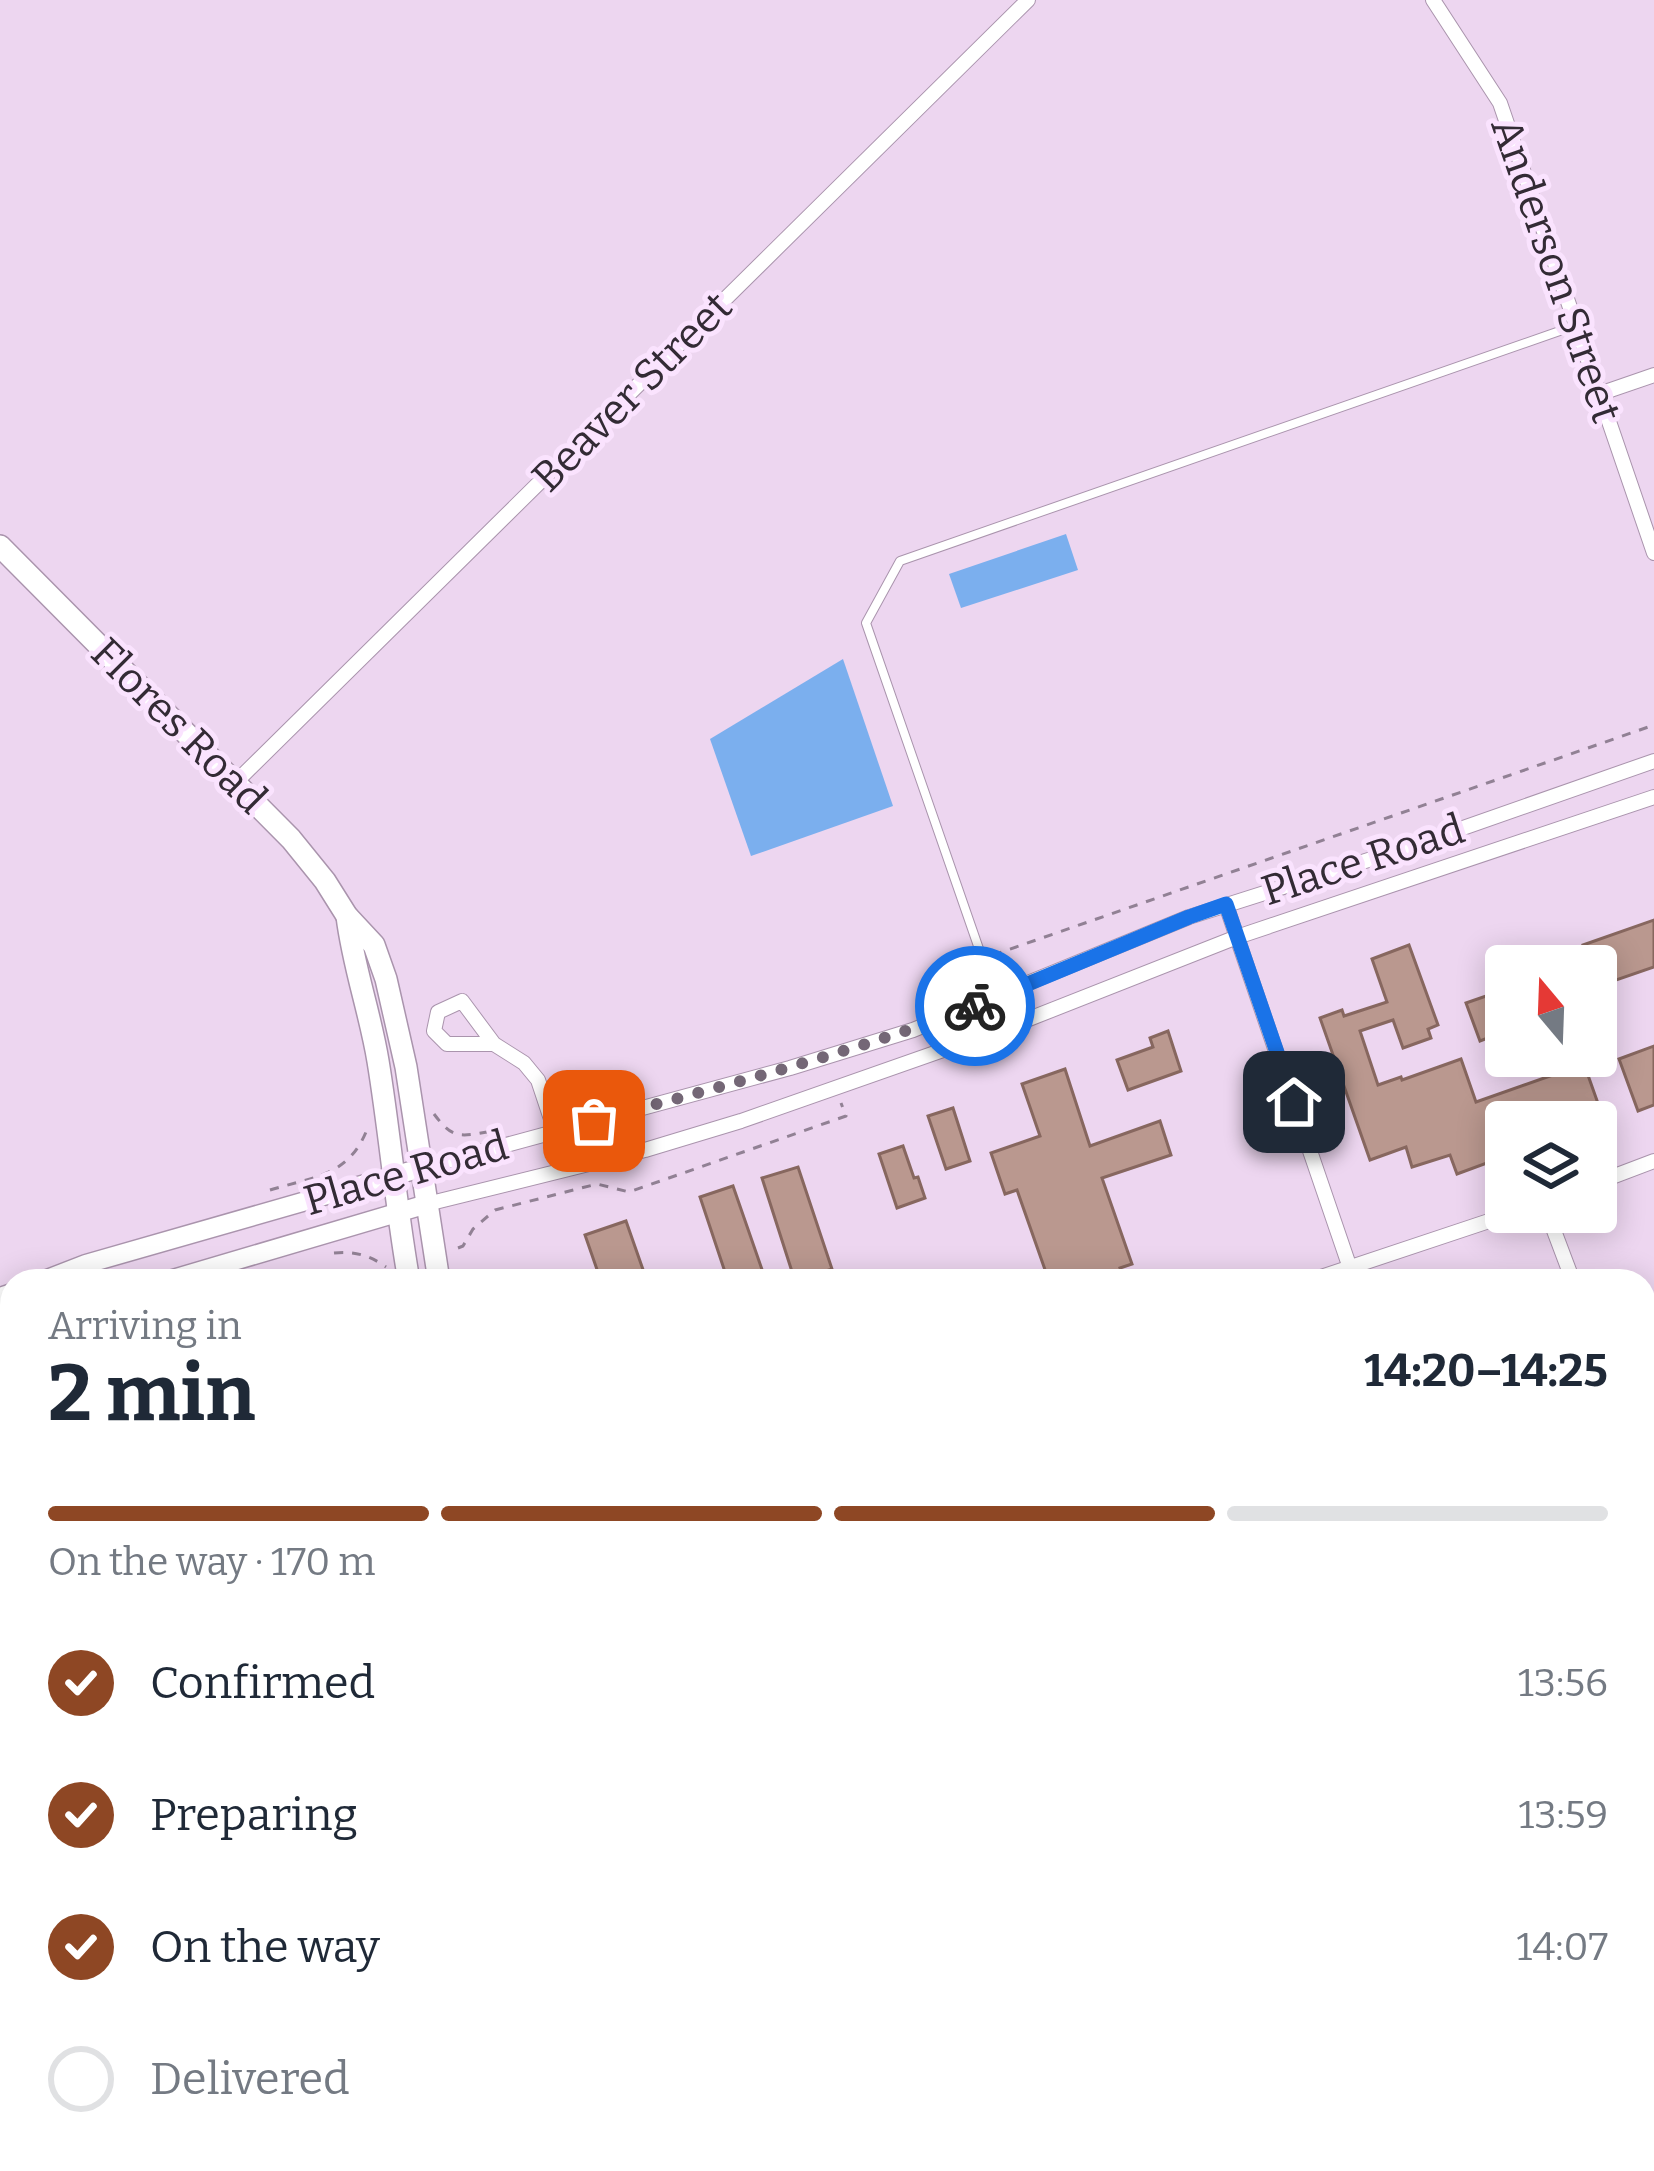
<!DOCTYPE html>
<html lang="en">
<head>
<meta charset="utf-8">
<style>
	:root { --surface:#fff; --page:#f2f2f3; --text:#1f2937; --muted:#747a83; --line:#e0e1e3; --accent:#8e4724 }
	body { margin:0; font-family:Bitter,serif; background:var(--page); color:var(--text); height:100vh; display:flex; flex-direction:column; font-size:45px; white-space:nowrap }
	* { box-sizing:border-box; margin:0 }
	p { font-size:39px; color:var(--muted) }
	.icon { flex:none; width:66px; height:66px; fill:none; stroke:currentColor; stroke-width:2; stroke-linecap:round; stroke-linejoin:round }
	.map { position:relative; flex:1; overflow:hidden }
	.panel { position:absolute; left:0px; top:1269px; width:1656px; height:903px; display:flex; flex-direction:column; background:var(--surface); border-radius:36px 36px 0 0; box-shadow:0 6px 30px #0003 }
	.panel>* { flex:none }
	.needle { width:78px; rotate:341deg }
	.tools { position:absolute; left:1485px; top:945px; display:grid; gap:24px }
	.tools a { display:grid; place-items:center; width:132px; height:132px; border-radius:12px; background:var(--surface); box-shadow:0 6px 30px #0003; font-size:60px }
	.pin { position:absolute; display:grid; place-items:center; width:102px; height:102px; color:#fff; margin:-51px; border-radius:24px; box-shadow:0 6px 18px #0006 }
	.courier { position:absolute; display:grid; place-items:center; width:120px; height:120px; margin:-60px; border:9px solid #1a73e8; border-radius:50%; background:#fff; color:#222; box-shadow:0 3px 15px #0007 }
	.summary em { font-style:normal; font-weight:700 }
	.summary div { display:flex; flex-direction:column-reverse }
	.summary { display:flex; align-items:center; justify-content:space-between; height:204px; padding:0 48px }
	h1 { font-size:78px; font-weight:700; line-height:90px }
	.bar { display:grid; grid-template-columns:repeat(4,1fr); gap:18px 12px; align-content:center; height:144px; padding:0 48px }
	.bar i { height:15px; border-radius:9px; background:var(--line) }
	.bar .current { background:var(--accent) }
	.bar p { grid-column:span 4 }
	ol { padding:0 48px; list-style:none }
	li { display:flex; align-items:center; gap:36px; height:132px }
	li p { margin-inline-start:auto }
	li .icon { padding:12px; border-radius:50%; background:var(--accent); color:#fff; stroke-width:4 }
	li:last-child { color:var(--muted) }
	li i { width:66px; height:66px; border:6px solid var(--line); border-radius:50% }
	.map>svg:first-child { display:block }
</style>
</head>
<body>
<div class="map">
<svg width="1654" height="2171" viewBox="0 0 1654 2171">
	<rect width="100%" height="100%" fill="#edd6f0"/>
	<g fill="#7bafee">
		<path d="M1066 534 1078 570 961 608 949 574Z"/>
		<path d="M843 659 893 806 751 856 710 739Z"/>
	</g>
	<g fill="#ba988f" stroke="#87675f" stroke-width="3">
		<path d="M1654 920V967L1596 987V966H1590L1583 945Z"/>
		<path d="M1409 945 1438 1025 1428 1029 1431 1038 1403 1048 1393 1020 1360 1031 1378 1085 1401 1077 1402 1080 1461 1059 1476 1102 1584 1064 1600 1109 1583 1115 1586 1122H1506V1156L1457 1174 1450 1155 1412 1167 1406 1147 1370 1160 1320 1018 1342 1010 1344 1016 1387 1002 1372 959Z"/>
		<path d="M1506 989V1031L1480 1041 1466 1003Z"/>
		<path d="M1168 1031 1181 1071 1128 1090 1117 1060 1153 1047 1150 1038Z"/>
		<path d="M1654 1046V1105L1638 1111 1619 1059Z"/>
		<path d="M1065 1069 1090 1146 1160 1121 1171 1155 1102 1178 1132 1264 1120 1268 1125 1281H1049L1017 1190 1005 1194 991 1153 1040 1136 1022 1084Z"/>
		<path d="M953 1108 970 1161 946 1169 928 1116Z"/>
		<path d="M903 1146 914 1178 918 1177 925 1198 897 1208 879 1154Z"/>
		<path d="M798 1167 832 1269 795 1281 762 1178Z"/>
		<path d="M733 1186 766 1281H728L700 1197Z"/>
		<path d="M626 1221 647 1281H601L585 1235Z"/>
	</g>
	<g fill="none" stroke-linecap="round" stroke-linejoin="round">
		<defs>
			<path id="service" d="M995 995 866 623 900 561 1574 326"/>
			<g id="minor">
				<path d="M1433 0 1500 103 1654 553"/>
				<path d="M1599 394 1654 375"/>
				<path d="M235 783 1028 0"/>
				<path d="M1226 905 1350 1268"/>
				<path d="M494 1044H447L434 1031 438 1012 462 1001 494 1044 524 1063 538 1080 555 1131"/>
				<path d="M421 1168 790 1068 913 1030 1189 917 1403 849 1654 761"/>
				<path d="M1596 1183 1654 1161"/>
				<path d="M427 1204 645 1150 741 1121 1006 1028 1237 937 1654 797"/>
				<path d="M1547 1212 1573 1281"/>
				<path d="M1309 1281 1516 1212"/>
				<path d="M1644 1491 1654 1509"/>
				<path d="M1644 1725 1654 1719"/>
				<path d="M0 1771 12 1767"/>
				<path d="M0 2128 12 2124"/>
				<path d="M388 2160 392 2171"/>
				<path d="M1371 2160 1382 2171"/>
				<path d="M960 2171 994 2160"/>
			</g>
			<g id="tertiary">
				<path d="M42 1281 86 1264 421 1168"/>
				<path d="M166 1281 427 1204"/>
				<path d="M0 1297 12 1293"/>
				<path d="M0 1342 12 1337"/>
			</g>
			<g id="secondary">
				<path d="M0 546 291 839 325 881 347 916 374 945 386 979 406 1067 439 1281"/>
				<path d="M347 916C353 966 370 1012 378 1061 390 1134 396 1208 409 1281"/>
				<path d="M1127 2160 1137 2171"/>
			</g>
		</defs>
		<use href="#service" stroke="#aa94ad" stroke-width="10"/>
		<use href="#minor" stroke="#aa94ad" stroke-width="16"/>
		<use href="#tertiary" stroke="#aa94ad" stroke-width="21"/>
		<use href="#secondary" stroke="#aa94ad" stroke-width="24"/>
		<g stroke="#918194" stroke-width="3" stroke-dasharray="9 9" stroke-linecap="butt">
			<path d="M993 955 1654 725"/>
			<path d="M947 996 961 966 972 963"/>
			<path d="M434 1114C452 1138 458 1137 487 1132"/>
			<path d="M270 1190C312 1177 347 1177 366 1132"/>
			<path d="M458 1248 463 1246 473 1229 495 1210 597 1184 629 1192 846 1116 841 1103"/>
			<path d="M334 1253C355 1251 369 1255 386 1267"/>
			<path d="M0 1790 12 1786"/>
			<path d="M361 2160 365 2171"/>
			<path d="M1087 2160 1105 2165"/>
		</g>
		<use href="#service" stroke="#fff" stroke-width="8"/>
		<use href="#minor" stroke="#fff" stroke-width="14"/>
		<use href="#tertiary" stroke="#fff" stroke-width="18"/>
		<use href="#secondary" stroke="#fff" stroke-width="21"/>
	</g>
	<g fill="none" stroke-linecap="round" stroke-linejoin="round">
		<path stroke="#746776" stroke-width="12" stroke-dasharray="0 21.6" d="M594 1121C723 1086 851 1053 975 1006"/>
		<path stroke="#1a73e8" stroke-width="15" d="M975 1006 1189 917 1226 904 1294 1102"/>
	</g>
	<g text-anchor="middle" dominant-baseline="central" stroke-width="10" stroke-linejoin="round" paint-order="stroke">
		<g font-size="42" fill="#332b35" stroke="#fae3fe">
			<text transform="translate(1556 270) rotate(71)">Anderson Street</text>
			<text transform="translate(632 392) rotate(-45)">Beaver Street</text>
			<text transform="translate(179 726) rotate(45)">Flores Road</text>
			<text transform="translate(1363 860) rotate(-18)">Place Road</text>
			<text transform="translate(406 1173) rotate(-16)">Place Road</text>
		</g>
	</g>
</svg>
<div class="tools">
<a><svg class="needle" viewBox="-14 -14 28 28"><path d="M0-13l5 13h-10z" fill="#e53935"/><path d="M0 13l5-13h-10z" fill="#747a83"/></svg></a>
<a><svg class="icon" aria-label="layers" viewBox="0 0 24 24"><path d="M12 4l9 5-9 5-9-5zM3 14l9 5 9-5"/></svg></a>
</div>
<div class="pin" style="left:594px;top:1121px;background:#ea580c"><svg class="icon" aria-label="bag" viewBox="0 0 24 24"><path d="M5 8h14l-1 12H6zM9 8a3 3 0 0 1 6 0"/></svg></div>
<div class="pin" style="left:1294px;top:1102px;background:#1f2937"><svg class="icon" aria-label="home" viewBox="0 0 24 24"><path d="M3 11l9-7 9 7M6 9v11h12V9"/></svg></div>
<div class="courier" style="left:975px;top:1006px"><svg class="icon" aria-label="bike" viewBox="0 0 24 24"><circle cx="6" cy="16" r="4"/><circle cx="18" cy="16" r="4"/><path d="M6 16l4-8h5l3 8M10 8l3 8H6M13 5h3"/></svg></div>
<section class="panel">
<div class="summary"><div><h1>2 min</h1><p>Arriving in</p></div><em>14:20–14:25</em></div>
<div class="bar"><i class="current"></i><i class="current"></i><i class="current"></i><i></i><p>On the way · 170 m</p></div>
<ol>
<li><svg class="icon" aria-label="check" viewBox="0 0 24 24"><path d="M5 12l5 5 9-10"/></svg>Confirmed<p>13:56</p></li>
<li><svg class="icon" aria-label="check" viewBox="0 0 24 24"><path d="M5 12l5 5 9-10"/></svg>Preparing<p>13:59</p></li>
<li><svg class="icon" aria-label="check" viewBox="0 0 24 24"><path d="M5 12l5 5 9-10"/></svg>On the way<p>14:07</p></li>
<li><i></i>Delivered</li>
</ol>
</section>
</div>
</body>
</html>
